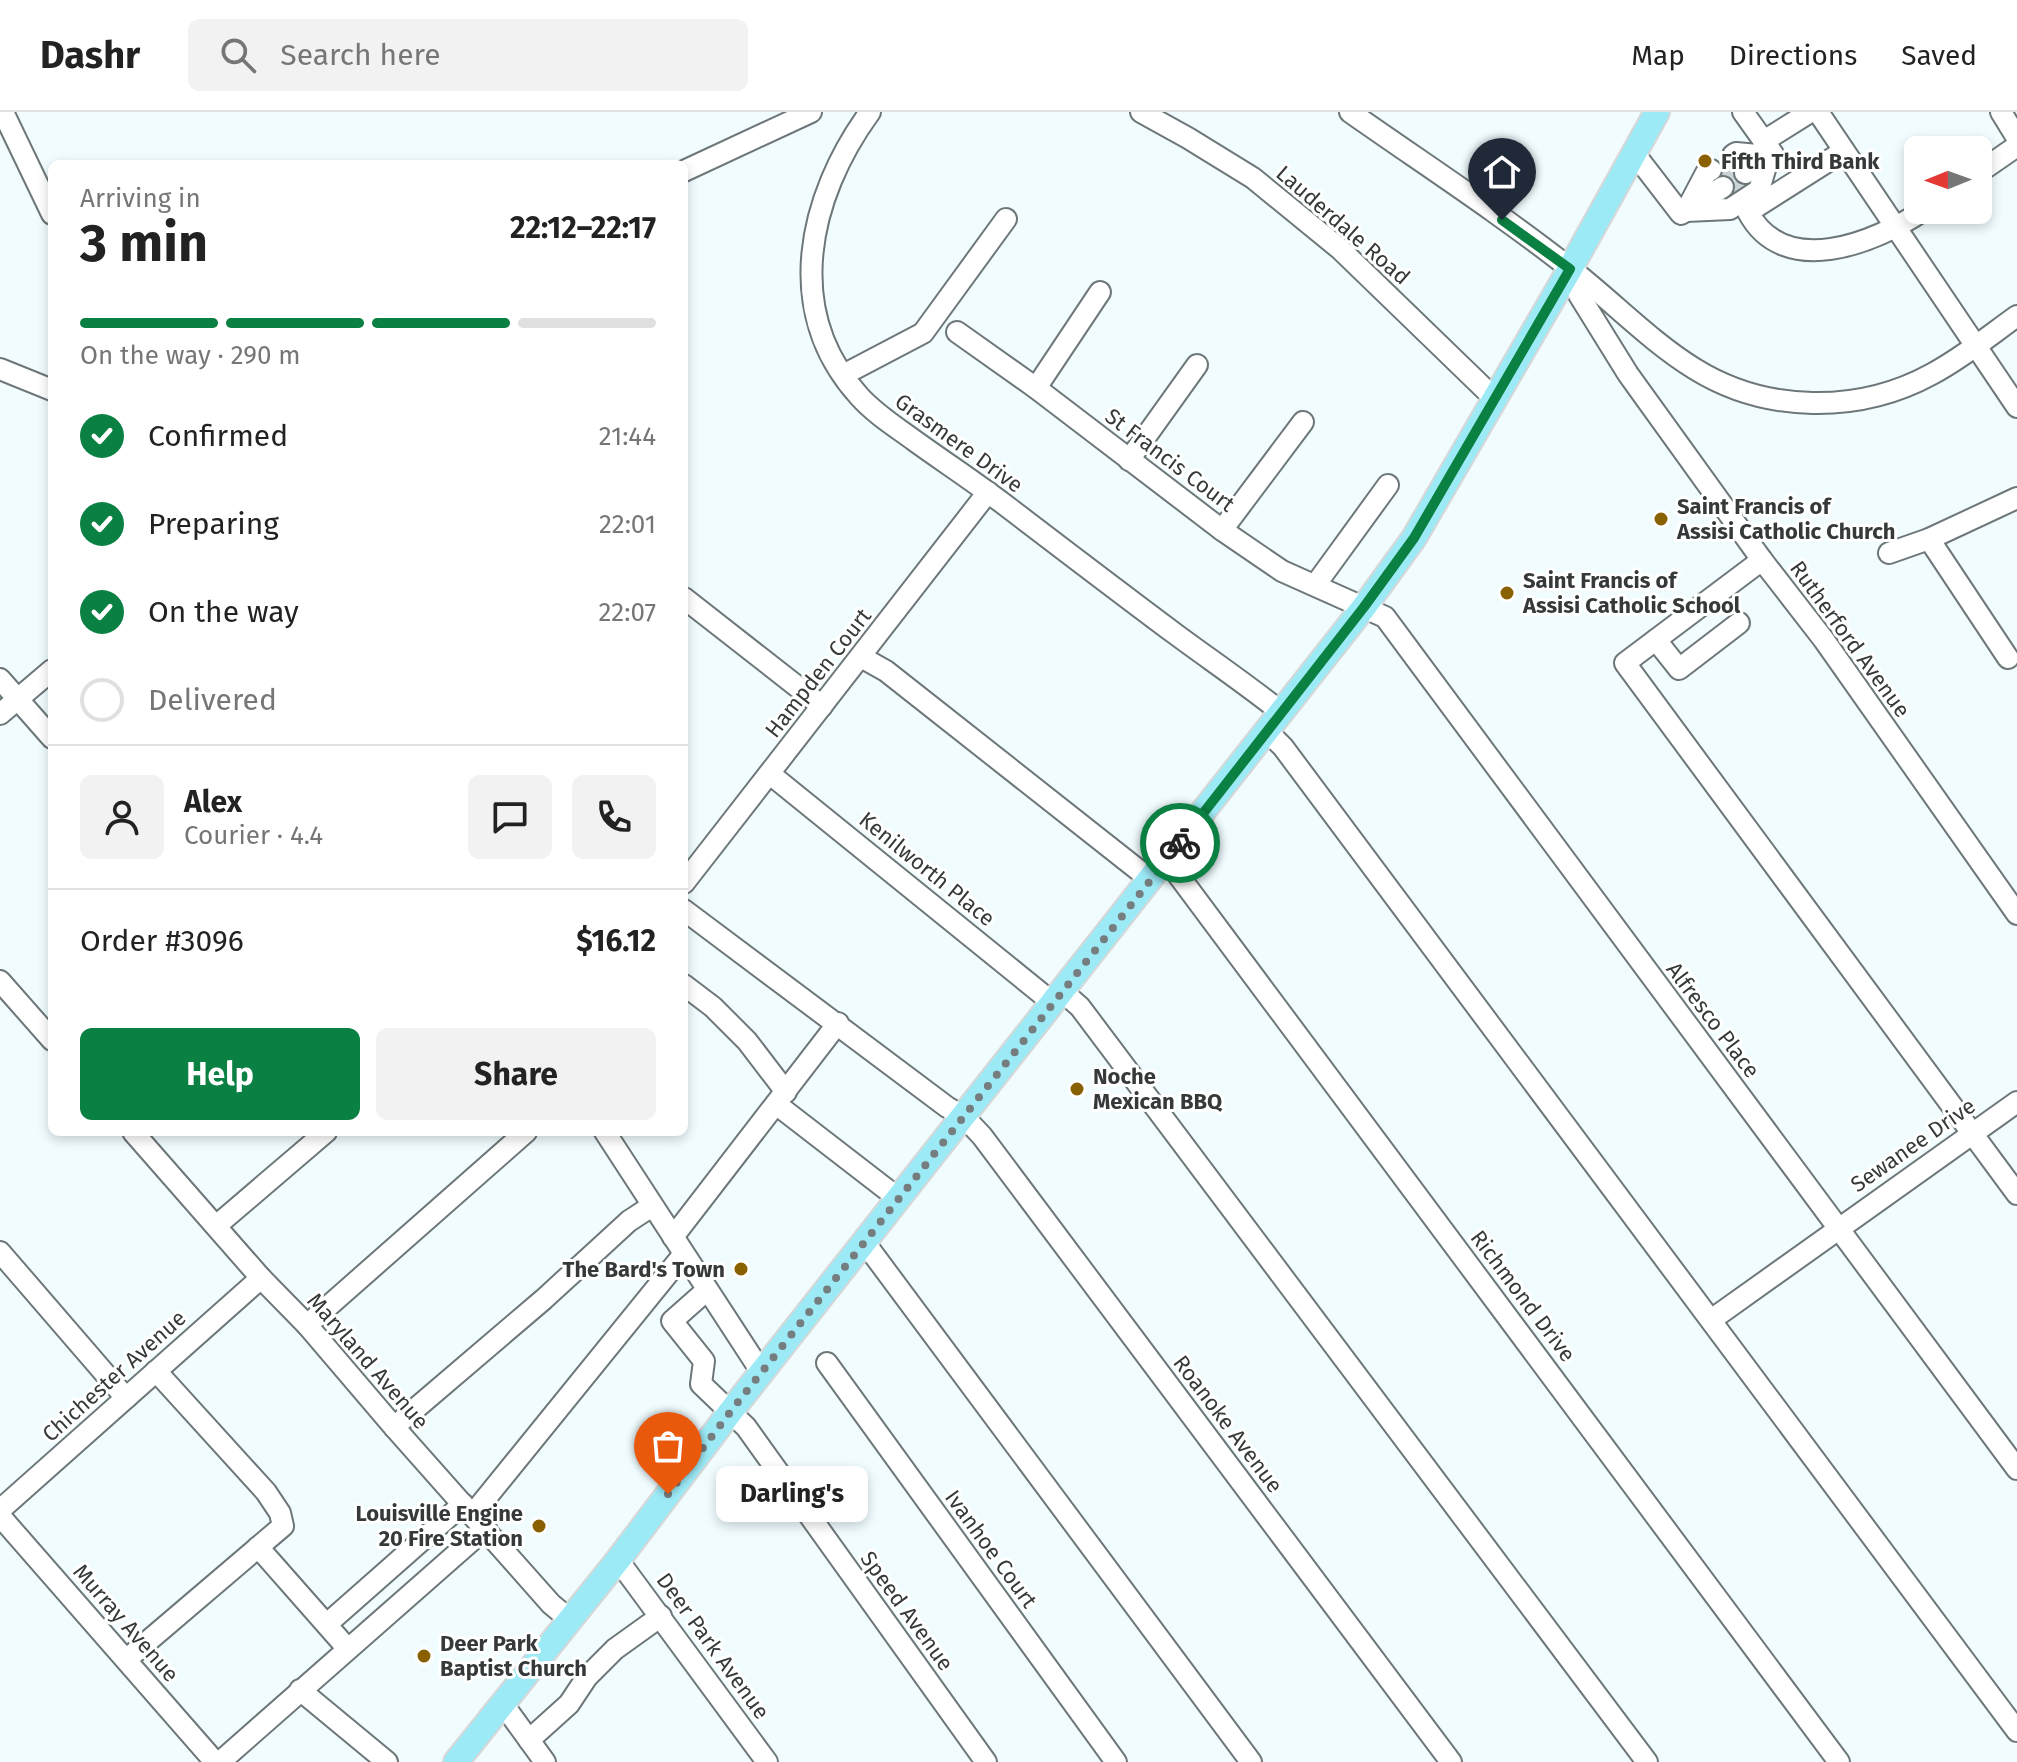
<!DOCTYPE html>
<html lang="en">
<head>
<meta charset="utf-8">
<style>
	:root { --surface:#fff; --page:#f2f2f2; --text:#222; --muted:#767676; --line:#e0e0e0; --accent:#0b8043 }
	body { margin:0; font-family:"Fira Sans",sans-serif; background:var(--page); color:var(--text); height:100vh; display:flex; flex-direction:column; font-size:30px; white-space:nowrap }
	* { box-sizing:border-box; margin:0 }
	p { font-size:26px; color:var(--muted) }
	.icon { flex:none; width:44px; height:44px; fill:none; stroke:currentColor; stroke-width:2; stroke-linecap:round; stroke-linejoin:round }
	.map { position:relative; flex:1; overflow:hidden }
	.panel { position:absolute; left:48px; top:48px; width:640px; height:976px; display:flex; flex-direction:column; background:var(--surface); border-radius:12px; box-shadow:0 4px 12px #0003 }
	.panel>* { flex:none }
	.needle { width:52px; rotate:269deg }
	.tools { position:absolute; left:1904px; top:24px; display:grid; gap:16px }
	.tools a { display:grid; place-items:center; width:88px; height:88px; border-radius:12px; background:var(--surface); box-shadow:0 4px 12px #0003; font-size:40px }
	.pin { position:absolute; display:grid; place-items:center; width:68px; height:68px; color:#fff; margin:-82px -34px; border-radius:50% 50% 50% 0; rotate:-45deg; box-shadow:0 0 8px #0007 }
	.pin .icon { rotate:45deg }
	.courier { position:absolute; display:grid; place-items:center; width:80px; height:80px; margin:-40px; border:6px solid #0b8043; border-radius:50%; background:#fff; color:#222; box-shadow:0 2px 10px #0007 }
	.bubble { position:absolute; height:56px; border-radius:12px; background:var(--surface); box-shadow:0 4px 12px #0003; font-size:26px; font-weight:700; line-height:56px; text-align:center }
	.head em { font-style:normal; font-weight:700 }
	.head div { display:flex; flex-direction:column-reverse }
	.head { display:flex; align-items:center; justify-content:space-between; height:136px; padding:0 32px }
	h1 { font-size:52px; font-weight:700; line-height:60px }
	.bar { display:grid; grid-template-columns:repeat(4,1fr); gap:12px 8px; align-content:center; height:96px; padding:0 32px }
	.bar i { height:10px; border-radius:6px; background:var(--line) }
	.bar .selected { background:var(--accent) }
	.bar p { grid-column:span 4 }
	.line { display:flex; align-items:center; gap:20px; padding:0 32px; border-top:2px solid var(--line) }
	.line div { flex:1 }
	.round { display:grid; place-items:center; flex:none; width:84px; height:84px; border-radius:12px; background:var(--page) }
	ol { padding:0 32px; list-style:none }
	li { display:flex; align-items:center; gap:24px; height:88px }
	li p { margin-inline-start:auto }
	li .icon { padding:8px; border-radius:50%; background:var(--accent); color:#fff; stroke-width:4 }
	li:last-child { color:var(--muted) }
	li i { width:44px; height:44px; border:4px solid var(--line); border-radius:50% }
	.button { display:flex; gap:16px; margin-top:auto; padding:16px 32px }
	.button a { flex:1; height:92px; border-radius:12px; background:var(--accent); color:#fff; font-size:32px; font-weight:700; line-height:92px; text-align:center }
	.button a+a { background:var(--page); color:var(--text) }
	header { display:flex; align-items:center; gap:48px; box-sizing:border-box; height:112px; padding:0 40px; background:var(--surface); border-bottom:2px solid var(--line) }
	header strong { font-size:38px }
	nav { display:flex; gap:44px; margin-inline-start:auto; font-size:28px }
	.search { width:560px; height:72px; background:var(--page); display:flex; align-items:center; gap:20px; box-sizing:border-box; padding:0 28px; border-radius:12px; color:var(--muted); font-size:30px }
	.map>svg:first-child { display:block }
</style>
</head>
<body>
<header>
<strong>Dashr</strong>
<div class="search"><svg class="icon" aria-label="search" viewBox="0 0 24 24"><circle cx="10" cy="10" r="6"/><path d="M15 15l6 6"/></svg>Search here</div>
<nav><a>Map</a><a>Directions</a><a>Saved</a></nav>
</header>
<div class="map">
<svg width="2017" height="1650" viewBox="0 0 2017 1650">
	<rect width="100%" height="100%" fill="#f0fcfe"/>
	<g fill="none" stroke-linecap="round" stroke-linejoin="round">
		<g stroke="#cbd5d7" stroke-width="20" stroke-dasharray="20 10" stroke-linecap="butt">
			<path d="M1718 67 1739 53"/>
			<path d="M1730 84 1751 70"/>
		</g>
		<defs>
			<g id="minor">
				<path d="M3 0 52 102"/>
				<path d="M870 0C808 85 782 199 859 284 875 302 896 315 915 329 947 352 979 373 1009 396 1064 438 1119 480 1174 521 1209 547 1246 572 1281 600"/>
				<path d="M1141 0 1188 26 1253 66 1340 137 1495 287"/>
				<path d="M1350 0C1424 52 1501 102 1572 158 1613 190 1651 230 1695 257 1766 301 1859 302 1932 262 1962 246 1989 224 2017 204"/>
				<path d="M1818 0 2017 295"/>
				<path d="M2001 0 2017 26"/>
				<path d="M1764 29 1810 0"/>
				<path d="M1844 39 1748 100C1784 168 1875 131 1924 98"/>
				<path d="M1634 41 1681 102 1686 99 1706 61 1711 58"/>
				<path d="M1733 43 1736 41 1769 44 1773 42 1743 0"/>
				<path d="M684 59 811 0"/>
				<path d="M1745 61 1769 44"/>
				<path d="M1978 61 2017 34"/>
				<path d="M1689 97 1723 75"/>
				<path d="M1686 99 1730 97 1759 78 1769 44"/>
				<path d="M1570 157 1579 183 1628 262 1762 448 1824 528 2017 802"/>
				<path d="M957 220 1036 276 1222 418 1282 459 1385 505 2017 1357"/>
				<path d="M0 257 52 278"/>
				<path d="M843 263 923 221 1006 107"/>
				<path d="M1036 276 1100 180"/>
				<path d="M1129 348 1197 253"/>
				<path d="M1222 418 1303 310"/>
				<path d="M1929 427 2008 546"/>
				<path d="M1889 441 1929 427 2017 386"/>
				<path d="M1762 448 1625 551 2017 1082"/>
				<path d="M1316 472 1388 373"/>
				<path d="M684 486 822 594"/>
				<path d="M1656 528 1679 557 1739 511"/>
				<path d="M861 545 886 559 1151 768"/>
				<path d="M0 567 52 626"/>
				<path d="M0 602 52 558"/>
				<path d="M1267 619 1283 635 2017 1619"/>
				<path d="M770 662 1053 891"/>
				<path d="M1167 748 1839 1650"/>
				<path d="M684 771 988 380"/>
				<path d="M684 798 947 995 964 1005 982 1024 1451 1650"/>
				<path d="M0 869 52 928"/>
				<path d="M684 873 713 895 747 929 786 980"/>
				<path d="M1062 879 1080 895 1647 1650"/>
				<path d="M776 992 899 1087"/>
				<path d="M133 1020 261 1166 307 1213 394 1315 551 1492 569 1507"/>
				<path d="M605 1020 762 1261"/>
				<path d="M216 1114 326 1020"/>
				<path d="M673 1125 838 911"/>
				<path d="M865 1131 1251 1650"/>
				<path d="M0 1140 126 1286"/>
				<path d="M707 1178 672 1209 704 1249 701 1272 746 1315 986 1650"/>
				<path d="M1711 1208 2017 990"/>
				<path d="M307 1213 526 1020"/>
				<path d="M827 1251 1116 1650"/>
				<path d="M394 1315 544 1187 629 1109 652 1094"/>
				<path d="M0 1398 261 1166"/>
				<path d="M473 1402 683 1143"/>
				<path d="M0 1404 215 1650"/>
				<path d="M258 1435 347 1536"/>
				<path d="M618 1448 767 1650"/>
				<path d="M327 1512 463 1392"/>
				<path d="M127 1547 283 1414 280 1401 266 1380 156 1259"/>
				<path d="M300 1578 387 1650"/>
				<path d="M503 1592 545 1650"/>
				<path d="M529 1628 569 1592 587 1565 615 1537 661 1504"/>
				<path d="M220 1650 486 1416"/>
			</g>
			<path id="major" d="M456 1650 618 1448 731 1299 1364 495 1414 426 1570 157 1657 0"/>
		</defs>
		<use href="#minor" stroke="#6d7779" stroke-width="24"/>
		<use href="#major" stroke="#d7d7d8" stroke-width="28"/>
		<use href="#minor" stroke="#fff" stroke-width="20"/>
		<use href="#major" stroke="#9deaf7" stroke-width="24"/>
	</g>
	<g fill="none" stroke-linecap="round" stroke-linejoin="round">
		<path stroke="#767d7f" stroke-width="8" stroke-dasharray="0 14.4" d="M668 1382 731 1299 1180 731"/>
		<path stroke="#0b8043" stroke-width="10" d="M1180 731 1364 495 1414 426 1570 157 1502 108"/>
	</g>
	<g fill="#8a6101" stroke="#fff" stroke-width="3">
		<circle cx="1705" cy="49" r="8"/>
		<circle cx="1661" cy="407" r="8"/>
		<circle cx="1507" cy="481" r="8"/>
		<circle cx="1077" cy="977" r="8"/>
		<circle cx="741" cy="1157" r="8"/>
		<circle cx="539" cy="1414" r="8"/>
		<circle cx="424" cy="1544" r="8"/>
	</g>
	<g text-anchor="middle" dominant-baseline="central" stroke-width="6" stroke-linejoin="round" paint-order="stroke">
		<g font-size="22" font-weight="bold" fill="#35393a" stroke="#fff" text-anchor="start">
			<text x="1721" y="49">Fifth Third Bank</text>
			<text x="1677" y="394">Saint Francis of<tspan x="1677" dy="25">Assisi Catholic Church</tspan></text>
			<text x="1523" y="468">Saint Francis of<tspan x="1523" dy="25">Assisi Catholic School</tspan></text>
			<text x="1093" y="964">Noche<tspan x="1093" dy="25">Mexican BBQ</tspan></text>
			<text x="725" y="1157" text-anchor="end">The Bard's Town</text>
			<text x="523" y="1401" text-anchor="end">Louisville Engine<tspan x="523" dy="25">20 Fire Station</tspan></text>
			<text x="440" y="1531">Deer Park<tspan x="440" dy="25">Baptist Church</tspan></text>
		</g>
		<g font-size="22" fill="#35393a" stroke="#fff">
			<text transform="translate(1343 113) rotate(41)">Lauderdale Road</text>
			<text transform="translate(959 331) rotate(36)">Grasmere Drive</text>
			<text transform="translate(1170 348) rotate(37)">St Francis Court</text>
			<text transform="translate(1850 527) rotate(54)">Rutherford Avenue</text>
			<text transform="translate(818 561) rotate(-52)">Hampden Court</text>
			<text transform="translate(927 757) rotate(39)">Kenilworth Place</text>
			<text transform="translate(1713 908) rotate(53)">Alfresco Place</text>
			<text transform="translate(1913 1033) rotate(-35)">Sewanee Drive</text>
			<text transform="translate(1523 1184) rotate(53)">Richmond Drive</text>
			<text transform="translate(368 1249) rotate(49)">Maryland Avenue</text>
			<text transform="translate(114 1264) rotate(-42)">Chichester Avenue</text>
			<text transform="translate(1228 1312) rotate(53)">Roanoke Avenue</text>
			<text transform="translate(991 1437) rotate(54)">Ivanhoe Court</text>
			<text transform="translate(907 1499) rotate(54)">Speed Avenue</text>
			<text transform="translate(126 1511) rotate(49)">Murray Avenue</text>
			<text transform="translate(713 1534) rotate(54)">Deer Park Avenue</text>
		</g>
	</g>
</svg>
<div class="tools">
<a><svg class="needle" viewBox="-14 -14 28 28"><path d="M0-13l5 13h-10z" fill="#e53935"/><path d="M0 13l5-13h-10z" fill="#767676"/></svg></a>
</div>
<div class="pin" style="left:668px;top:1382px;background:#ea580c"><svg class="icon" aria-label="bag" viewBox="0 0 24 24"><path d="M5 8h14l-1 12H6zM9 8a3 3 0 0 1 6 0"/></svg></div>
<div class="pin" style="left:1502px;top:108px;background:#1f2937"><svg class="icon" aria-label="home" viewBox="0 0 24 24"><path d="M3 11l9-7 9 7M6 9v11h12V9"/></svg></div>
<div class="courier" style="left:1180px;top:731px"><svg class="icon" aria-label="bike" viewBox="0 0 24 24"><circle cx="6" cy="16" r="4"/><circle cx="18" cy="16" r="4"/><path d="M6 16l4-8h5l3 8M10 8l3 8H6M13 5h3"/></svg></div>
<div class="bubble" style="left:716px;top:1354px;width:152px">Darling's</div>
<section class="panel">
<div class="head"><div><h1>3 min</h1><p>Arriving in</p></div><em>22:12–22:17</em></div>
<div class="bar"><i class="selected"></i><i class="selected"></i><i class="selected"></i><i></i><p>On the way · 290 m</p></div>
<ol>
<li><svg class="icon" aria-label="check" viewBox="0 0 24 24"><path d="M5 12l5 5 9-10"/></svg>Confirmed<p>21:44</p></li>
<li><svg class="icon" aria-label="check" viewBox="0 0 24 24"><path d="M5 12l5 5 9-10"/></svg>Preparing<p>22:01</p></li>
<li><svg class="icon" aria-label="check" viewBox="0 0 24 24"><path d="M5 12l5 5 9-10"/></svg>On the way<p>22:07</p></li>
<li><i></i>Delivered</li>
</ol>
<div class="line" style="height:144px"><a class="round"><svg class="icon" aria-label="person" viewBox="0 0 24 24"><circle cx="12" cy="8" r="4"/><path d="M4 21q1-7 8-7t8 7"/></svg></a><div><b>Alex</b><p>Courier · 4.4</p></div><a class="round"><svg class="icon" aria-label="chat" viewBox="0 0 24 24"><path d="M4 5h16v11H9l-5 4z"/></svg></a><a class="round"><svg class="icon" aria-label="phone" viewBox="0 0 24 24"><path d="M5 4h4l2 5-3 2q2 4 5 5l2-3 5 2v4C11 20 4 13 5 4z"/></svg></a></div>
<div class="line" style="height:104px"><div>Order #3096</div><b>$16.12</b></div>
<div class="button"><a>Help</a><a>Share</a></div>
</section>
</div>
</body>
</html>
